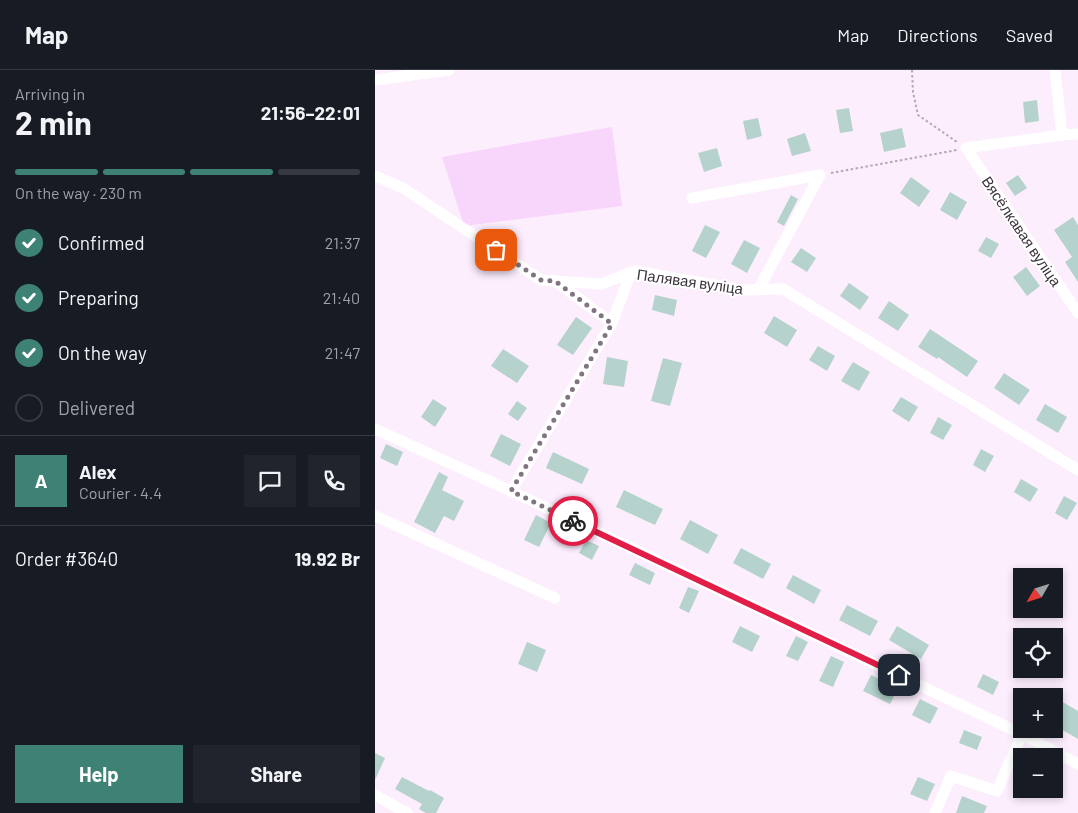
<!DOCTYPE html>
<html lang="en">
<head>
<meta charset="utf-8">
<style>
	:root { --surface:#171b24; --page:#20242c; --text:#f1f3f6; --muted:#9ea1a6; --line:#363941; --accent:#3e8275 }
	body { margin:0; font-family:Barlow,sans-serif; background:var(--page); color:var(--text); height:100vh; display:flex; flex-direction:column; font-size:19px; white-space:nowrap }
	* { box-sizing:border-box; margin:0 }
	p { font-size:16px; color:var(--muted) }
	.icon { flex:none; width:28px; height:28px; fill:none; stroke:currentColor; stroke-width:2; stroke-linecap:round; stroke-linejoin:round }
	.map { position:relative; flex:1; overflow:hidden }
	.details { display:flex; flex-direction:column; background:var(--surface); width:375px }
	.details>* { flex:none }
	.needle { width:32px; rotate:231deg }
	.tools { position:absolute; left:638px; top:498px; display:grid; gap:10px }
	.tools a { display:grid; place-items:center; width:50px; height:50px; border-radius:0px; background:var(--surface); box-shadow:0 2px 8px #0003; font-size:25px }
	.pin { position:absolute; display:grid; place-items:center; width:42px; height:42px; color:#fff; margin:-21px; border-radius:10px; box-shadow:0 2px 8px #0006 }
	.courier { position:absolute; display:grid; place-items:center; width:50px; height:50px; margin:-25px; border:4px solid #e11d48; border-radius:50%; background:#fff; color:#222; box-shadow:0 1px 6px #0007 }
	.headline em { font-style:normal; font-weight:700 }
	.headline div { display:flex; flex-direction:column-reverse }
	.headline { display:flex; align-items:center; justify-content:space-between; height:85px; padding:0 15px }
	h1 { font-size:32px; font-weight:700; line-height:38px }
	.bar { display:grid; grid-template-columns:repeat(4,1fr); gap:8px 5px; align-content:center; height:60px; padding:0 15px }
	.bar i { height:6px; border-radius:4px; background:var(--line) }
	.bar .active { background:var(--accent) }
	.bar p { grid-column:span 4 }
	.line { display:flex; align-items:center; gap:12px; padding:0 15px; border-top:1px solid var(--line) }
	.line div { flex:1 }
	.round { display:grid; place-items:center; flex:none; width:52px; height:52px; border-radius:0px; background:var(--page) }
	ol { padding:0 15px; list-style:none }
	li { display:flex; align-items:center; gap:15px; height:55px }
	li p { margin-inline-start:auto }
	li .icon { padding:5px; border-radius:50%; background:var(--accent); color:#fff; stroke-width:4 }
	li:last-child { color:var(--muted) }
	li i { width:28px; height:28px; border:2px solid var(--line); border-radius:50% }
	.button { display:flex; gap:10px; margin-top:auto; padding:10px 15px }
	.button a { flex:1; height:58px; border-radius:0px; background:var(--accent); color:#fff; font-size:20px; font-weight:700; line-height:58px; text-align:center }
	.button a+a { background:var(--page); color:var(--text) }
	header { display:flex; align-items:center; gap:30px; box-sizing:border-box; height:70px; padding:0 25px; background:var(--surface); border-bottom:1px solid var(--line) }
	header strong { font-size:24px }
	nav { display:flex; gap:28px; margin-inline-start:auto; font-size:18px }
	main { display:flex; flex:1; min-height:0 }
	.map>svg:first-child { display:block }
</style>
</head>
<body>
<header>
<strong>Map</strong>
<nav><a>Map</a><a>Directions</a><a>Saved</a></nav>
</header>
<main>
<section class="details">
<div class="headline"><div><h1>2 min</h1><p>Arriving in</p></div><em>21:56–22:01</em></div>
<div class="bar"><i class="active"></i><i class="active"></i><i class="active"></i><i></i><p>On the way · 230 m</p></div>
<ol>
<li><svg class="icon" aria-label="check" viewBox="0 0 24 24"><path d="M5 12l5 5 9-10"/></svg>Confirmed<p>21:37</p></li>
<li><svg class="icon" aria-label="check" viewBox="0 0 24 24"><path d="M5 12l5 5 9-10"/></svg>Preparing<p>21:40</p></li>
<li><svg class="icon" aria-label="check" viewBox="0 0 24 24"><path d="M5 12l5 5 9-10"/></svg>On the way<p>21:47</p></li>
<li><i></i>Delivered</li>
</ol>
<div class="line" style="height:90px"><b class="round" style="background:var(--accent);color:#fff">A</b><div><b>Alex</b><p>Courier · 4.4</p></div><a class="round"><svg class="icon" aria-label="chat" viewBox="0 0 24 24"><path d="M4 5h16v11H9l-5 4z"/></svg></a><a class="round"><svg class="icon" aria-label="phone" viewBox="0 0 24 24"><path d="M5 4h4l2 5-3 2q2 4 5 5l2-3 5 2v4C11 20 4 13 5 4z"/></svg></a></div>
<div class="line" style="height:65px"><div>Order #3640</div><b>19.92 Br</b></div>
<div class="button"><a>Help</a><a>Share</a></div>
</section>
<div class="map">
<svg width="703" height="743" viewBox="0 0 703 743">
	<rect width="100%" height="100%" fill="#fdeefe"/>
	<path fill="#f8d5fb" d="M237 57 247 136 89 156 67 87Z"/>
	<g fill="#b5d2cc">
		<path d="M662 30 664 51 650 53 648 32Z"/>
		<path d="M474 38 478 61 465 63 461 40Z"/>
		<path d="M383 48 387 66 372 70 368 51Z"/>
		<path d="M527 58 531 77 509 82 505 63Z"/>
		<path d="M430 63 436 81 417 86 412 69Z"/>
		<path d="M342 78 347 96 329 102 323 83Z"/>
		<path d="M643 105 652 118 640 126 631 113Z"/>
		<path d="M536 107 555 121 544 137 525 123Z"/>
		<path d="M575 122 592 132 582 150 565 140Z"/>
		<path d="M416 125 423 129 409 156 402 152Z"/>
		<path d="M698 147 703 155V212L690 192 697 187 679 160Z"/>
		<path d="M330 155 345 162 331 188 317 181Z"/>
		<path d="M611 167 624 174 616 188 603 181Z"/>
		<path d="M369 170 385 178 372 203 356 194Z"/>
		<path d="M426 178 441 188 432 202 416 192Z"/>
		<path d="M651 197 665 216 652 226 638 207Z"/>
		<path d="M474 213 494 227 485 240 465 226Z"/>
		<path d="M280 225 302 230 299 246 277 240Z"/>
		<path d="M514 231 534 245 523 261 503 248Z"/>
		<path d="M399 246 422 260 412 277 389 263Z"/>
		<path d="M201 247 217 258 198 285 182 275Z"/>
		<path d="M555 259 603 291 592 307 563 287 562 289 543 277Z"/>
		<path d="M443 276 460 286 452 301 434 290Z"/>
		<path d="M128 279 154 296 142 313 116 296Z"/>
		<path d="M232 287 253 291 249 317 228 314Z"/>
		<path d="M288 288 307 293 295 336 276 331Z"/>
		<path d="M478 292 495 302 484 321 466 311Z"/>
		<path d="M629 303 655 320 644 335 619 318Z"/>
		<path d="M526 327 543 337 534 352 517 341Z"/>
		<path d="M58 329 72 338 60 357 46 347Z"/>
		<path d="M142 331 152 338 143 351 133 344Z"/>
		<path d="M670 334 692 347 683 363 661 350Z"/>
		<path d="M563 347 577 355 568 370 555 363Z"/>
		<path d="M126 364 146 374 135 396 115 386Z"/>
		<path d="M11 374 28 382 22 396 5 388Z"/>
		<path d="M606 379 619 386 610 402 598 395Z"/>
		<path d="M178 382 214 399 207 414 171 398Z"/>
		<path d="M64 402 73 407 67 420 89 431 79 451 69 446 60 463 39 452Z"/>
		<path d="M646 409 663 419 655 432 639 422Z"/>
		<path d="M249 420 288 439 280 455 241 437Z"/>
		<path d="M689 426 702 433 692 450 680 443Z"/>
		<path d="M161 445 176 453 164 477 149 470Z"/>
		<path d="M315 450 343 465 333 484 305 469Z"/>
		<path d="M211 470 224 476 217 490 204 483Z"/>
		<path d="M366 478 396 494 388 509 358 493Z"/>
		<path d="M260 493 280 503 275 515 254 505Z"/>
		<path d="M418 505 446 520 439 534 411 518Z"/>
		<path d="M313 517 324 521 314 543 304 538Z"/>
		<path d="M472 535 503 551 495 566 464 550Z"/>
		<path d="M365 556 385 566 377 582 357 572Z"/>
		<path d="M522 556 554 575 546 589 514 570Z"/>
		<path d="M421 566 433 572 423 591 411 586Z"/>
		<path d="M152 572 171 580 162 602 143 594Z"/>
		<path d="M456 586 469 592 458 617 444 611Z"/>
		<path d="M608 604 624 612 618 625 602 617Z"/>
		<path d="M496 605 523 618 515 634 488 621Z"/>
		<path d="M679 627 703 641V669L679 655Z"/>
		<path d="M545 629 563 638 555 654 537 645Z"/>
		<path d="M589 660 607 667 602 680 584 673Z"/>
		<path d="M0 683 10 688 0 710Z"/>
		<path d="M27 707 54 721 55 720 69 728 61 743H51L44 739 47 734 20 719Z"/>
		<path d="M543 707 560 714 552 731 535 724Z"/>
		<path d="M587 726 612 736 609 743H581Z"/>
	</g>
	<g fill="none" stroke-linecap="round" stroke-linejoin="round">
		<g stroke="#b4a8b5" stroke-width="2" stroke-dasharray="2.5 2.5" stroke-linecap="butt">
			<path d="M537 0 538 22 543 45 582 72"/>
			<path d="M456 103 582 80"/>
		</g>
		<g stroke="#fff" stroke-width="11">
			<path d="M680 0 687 65"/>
			<path d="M0 10 74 0"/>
			<path d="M703 64 687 65 591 78 703 243"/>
			<path d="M0 106 28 118 166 210 226 214 260 201 367 220 408 219 703 400"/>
			<path d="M317 128 445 105 383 220"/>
			<path d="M237 253 256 202"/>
			<path d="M0 359 136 421 647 664 703 694"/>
			<path d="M136 421 237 253 180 211"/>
			<path d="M0 446 180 528"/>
			<path d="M0 725 32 743"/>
			<path d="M560 743 576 706 622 721 647 664"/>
		</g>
	</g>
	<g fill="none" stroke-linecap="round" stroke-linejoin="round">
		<path stroke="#807580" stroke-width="5" stroke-dasharray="0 9" d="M121 180 166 210 180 211 237 254 136 421 198 451"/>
		<path stroke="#e11d48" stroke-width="6" d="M198 451 524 605"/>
	</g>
	<g text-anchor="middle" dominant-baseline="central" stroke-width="4" stroke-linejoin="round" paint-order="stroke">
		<g font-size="15" fill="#3c343c" stroke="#fff">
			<text transform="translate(647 161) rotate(56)">Вясёлкавая вуліца</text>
			<text transform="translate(315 211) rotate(8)">Палявая вуліца</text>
		</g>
	</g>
</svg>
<div class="tools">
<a><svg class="needle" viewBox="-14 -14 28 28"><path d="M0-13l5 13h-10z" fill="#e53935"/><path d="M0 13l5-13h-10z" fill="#9ea1a6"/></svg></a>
<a><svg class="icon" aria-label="locate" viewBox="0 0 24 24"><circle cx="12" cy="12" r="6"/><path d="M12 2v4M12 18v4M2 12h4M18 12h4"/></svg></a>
<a>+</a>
<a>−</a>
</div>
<div class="pin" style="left:121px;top:180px;background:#ea580c"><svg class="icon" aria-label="bag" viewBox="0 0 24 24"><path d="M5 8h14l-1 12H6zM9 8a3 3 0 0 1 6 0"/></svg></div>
<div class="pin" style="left:524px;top:605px;background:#1f2937"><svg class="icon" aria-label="home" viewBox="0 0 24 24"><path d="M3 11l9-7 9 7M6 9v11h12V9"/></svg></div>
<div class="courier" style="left:198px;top:451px"><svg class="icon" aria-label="bike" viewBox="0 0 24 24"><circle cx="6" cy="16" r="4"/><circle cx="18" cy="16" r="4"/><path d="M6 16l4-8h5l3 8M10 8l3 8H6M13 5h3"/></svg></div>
</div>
</main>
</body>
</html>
